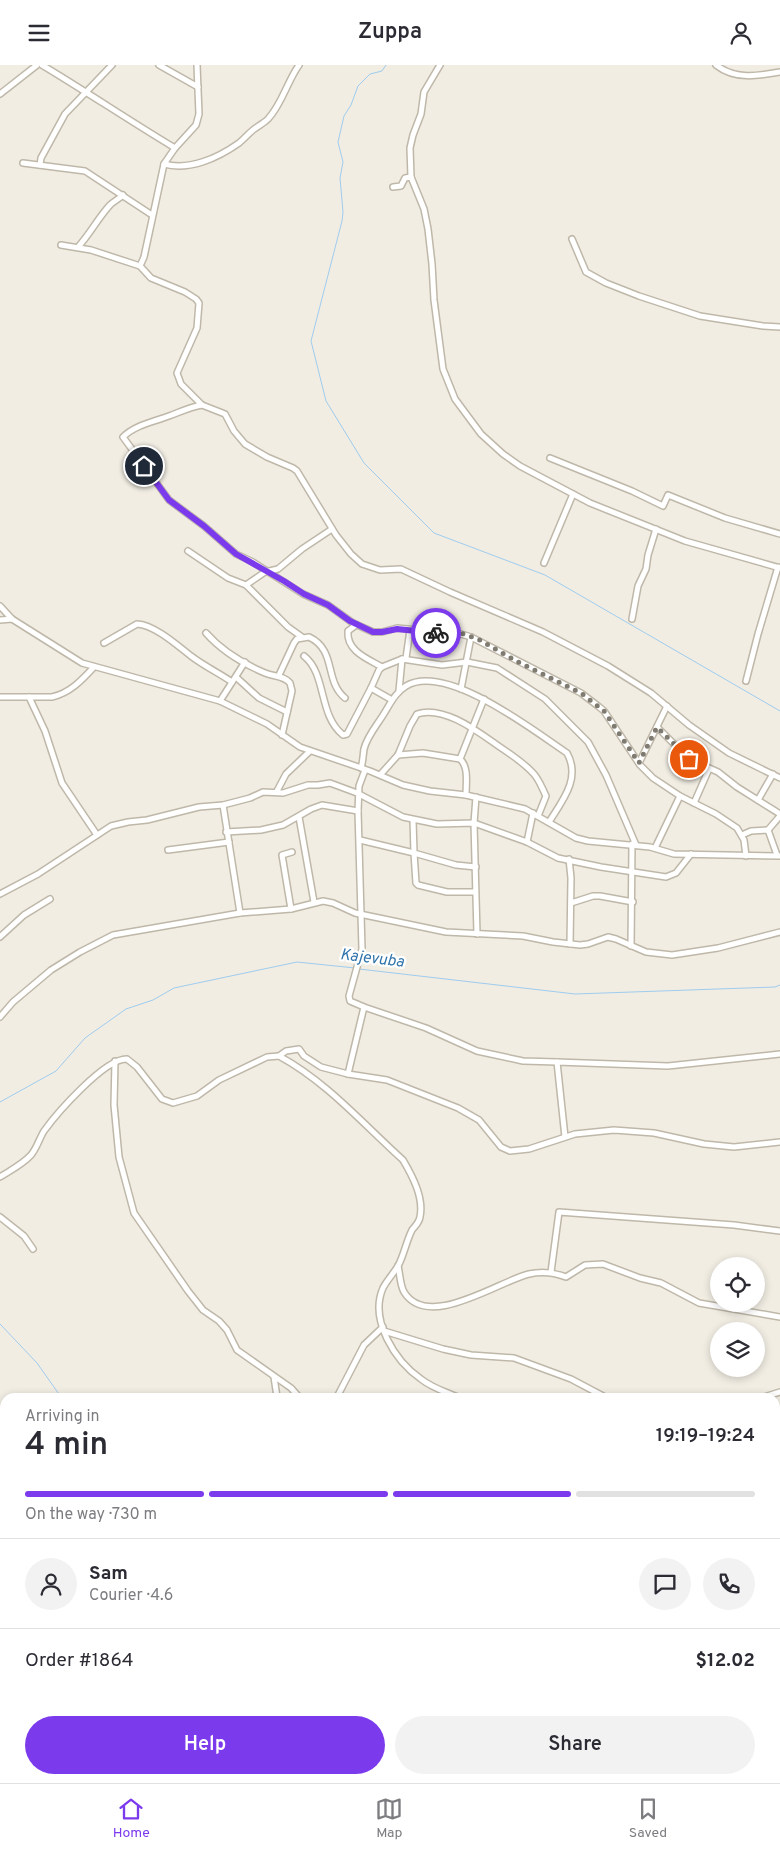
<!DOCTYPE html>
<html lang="en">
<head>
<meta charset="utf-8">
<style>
	:root { --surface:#fff; --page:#f2f2f3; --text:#2b2b33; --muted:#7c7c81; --line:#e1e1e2; --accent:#7c3aed }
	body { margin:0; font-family:Overpass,sans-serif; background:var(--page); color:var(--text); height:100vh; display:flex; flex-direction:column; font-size:19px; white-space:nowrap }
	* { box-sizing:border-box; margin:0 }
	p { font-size:16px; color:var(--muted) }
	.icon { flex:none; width:28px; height:28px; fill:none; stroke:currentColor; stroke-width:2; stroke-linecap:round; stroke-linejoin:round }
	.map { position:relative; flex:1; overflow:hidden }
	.panel { position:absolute; left:0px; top:1328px; width:780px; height:391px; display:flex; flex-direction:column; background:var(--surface); border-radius:15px 15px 0 0; box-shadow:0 2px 8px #0003 }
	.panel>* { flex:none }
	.buttons { position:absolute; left:710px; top:1192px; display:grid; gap:10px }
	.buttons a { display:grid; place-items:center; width:55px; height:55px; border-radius:50%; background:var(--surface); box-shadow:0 2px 8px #0003; font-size:25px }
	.pin { position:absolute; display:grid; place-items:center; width:42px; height:42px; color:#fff; margin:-21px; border:2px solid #fff; border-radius:50%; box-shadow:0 1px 5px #0007 }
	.courier { position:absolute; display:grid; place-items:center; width:50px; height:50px; margin:-25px; border:4px solid #7c3aed; border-radius:50%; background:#fff; color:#222; box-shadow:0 1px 6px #0007 }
	.summary em { font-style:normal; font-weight:600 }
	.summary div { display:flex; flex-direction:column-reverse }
	.summary { display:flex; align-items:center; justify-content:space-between; height:85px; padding:0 25px }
	h1 { font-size:32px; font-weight:600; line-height:38px }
	.bar { display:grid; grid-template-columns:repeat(4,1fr); gap:8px 5px; align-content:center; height:60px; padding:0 25px }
	.bar i { height:6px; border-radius:4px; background:var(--line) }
	.bar .selected { background:var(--accent) }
	.bar p { grid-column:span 4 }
	.line { display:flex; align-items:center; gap:12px; padding:0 25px; border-top:1px solid var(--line) }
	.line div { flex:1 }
	.round { display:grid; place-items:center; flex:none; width:52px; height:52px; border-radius:26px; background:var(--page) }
	.primary-button { display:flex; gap:10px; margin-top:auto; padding:10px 25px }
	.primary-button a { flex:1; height:58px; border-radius:30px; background:var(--accent); color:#fff; font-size:20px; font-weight:600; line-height:58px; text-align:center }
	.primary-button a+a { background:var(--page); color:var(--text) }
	header { display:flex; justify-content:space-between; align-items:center; height:65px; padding:0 25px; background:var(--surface); font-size:22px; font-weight:600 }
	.tab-bar { display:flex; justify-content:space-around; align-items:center; height:70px; border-top:1px solid var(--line); background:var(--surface); font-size:14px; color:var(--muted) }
	.tab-bar a { display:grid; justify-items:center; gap:2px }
	.tab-bar .selected { color:var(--accent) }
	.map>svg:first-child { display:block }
</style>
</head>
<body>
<header><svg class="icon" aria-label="menu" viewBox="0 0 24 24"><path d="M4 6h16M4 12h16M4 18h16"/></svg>Zuppa<svg class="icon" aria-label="person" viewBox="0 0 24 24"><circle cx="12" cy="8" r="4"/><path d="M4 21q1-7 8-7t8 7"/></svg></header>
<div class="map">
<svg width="780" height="1718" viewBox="0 0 780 1718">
	<rect width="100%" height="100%" fill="#f1ede3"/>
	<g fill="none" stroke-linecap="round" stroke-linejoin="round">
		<g stroke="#9fccee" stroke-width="1">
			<path d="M386 0 382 6 370 9 358 21 351 40 344 51 338 77 343 97 340 113 343 147 342 156 311 276 326 336 364 398 434 468 545 510 780 646"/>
			<path d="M359 904 575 929 775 922 780 920"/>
			<path d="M0 1037 56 1006 85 973 126 944 153 935 174 923 297 897 355 903"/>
			<path d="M0 1259 37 1298 61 1332"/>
		</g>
		<defs>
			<g id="minor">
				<path d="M42 0C87 27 130 56 175 83"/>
				<path d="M159 0 198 22"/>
				<path d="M197 0 199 49 196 60 175 83 164 99 144 192 140 201 151 213 185 227 196 234 199 238 197 263 177 308 181 319 202 340 225 349 234 366 245 379 267 392 293 403 297 406 336 470 351 489 362 499 380 505 401 504 450 527 543 567 608 601 651 628 689 660 729 688 780 713"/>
				<path d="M716 0C735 15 758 11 780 7"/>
				<path d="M0 29 37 0"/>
				<path d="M23 98 85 106 152 150"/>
				<path d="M164 99C189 106 218 93 239 78 244 74 248 69 253 65 258 61 264 58 268 54 282 39 287 17 299 0"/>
				<path d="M40 100 41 93 65 49 112 0"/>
				<path d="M411 112 410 83 413 70 421 49 424 27 440 0"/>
				<path d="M393 122 401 121 405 113 411 112 424 144 428 164 432 199 434 235 443 304 455 334 481 369 503 389 520 401 590 438 685 476 780 503"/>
				<path d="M572 174 586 207 606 218 639 231 700 251 763 261 780 262"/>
				<path d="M61 180 91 185 140 201"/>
				<path d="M78 182C90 169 98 153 110 140 114 136 119 134 123 130"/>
				<path d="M202 340C190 342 180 347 169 351 153 357 135 360 123 372L169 435 204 461 236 489 253 497 303 529 328 540 353 558 373 567H382L397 563 461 569 471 572 581 628 598 641 604 646 640 700 653 713 680 731 716 749 737 763 744 775 746 791"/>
				<path d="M550 393 632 426 663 441 668 430 725 453 780 469"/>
				<path d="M188 486 228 513 246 520 288 562 302 572"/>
				<path d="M544 498 573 429"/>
				<path d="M246 520 265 507 278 504 302 484 332 464"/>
				<path d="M0 541 12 554 82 598 220 636 267 659 300 682 370 706 403 720 430 726 466 730 525 744 576 773 588 776 650 782 674 789 780 791"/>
				<path d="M632 554 638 521 646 504 648 490 656 464"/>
				<path d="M0 555 12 554"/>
				<path d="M356 560 348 566C346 586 368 594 382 602"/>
				<path d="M206 568C221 585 244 599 265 608 274 612 283 610 290 618L292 626 282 670"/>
				<path d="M104 578 137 559C155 560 178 581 191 591 204 601 219 608 232 617"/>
				<path d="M304 591C327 609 318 650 343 670L347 669 371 623"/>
				<path d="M406 593 410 565"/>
				<path d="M279 610 294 578 297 574 309 572C337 585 324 616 345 633"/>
				<path d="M236 612 259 633 287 647"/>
				<path d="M746 616 758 569 778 502"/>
				<path d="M461 624 471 572"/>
				<path d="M399 626 402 594"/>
				<path d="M0 632H52C70 628 82 615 94 602"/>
				<path d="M29 632 45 666 62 718 97 770"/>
				<path d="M392 635 371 623 379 605 382 602 402 594 442 600 467 597 497 603 545 634 588 677 606 710 636 780"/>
				<path d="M220 636 245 597"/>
				<path d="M657 662 689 694 718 707 737 722 780 749"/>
				<path d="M398 690 423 688 460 694C469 702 466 718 466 730"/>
				<path d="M460 694 484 634"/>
				<path d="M639 698 667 641"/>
				<path d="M361 703C363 697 363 690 364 684 367 671 378 659 385 647 391 637 396 627 406 621 446 597 534 666 567 688 581 713 563 735 549 757"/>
				<path d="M380 710 398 690 410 661 417 649C443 640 477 666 497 680 510 689 522 696 533 708 539 714 542 723 546 731L538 751"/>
				<path d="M277 726 286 709 310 686"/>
				<path d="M476 732 474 758 477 869"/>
				<path d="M758 735 773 709"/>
				<path d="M694 738 709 704"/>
				<path d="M223 740 240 848"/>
				<path d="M299 752 314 837"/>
				<path d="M413 755 414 788 456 800 476 802"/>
				<path d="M768 765 780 751"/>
				<path d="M226 767 261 765 283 760 311 744 322 740 358 746"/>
				<path d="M742 770 751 766 768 765 777 790"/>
				<path d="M360 775 414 788 416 818 418 820 447 827H475"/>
				<path d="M527 777 533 748"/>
				<path d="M655 783 680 731"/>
				<path d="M168 785 229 777"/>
				<path d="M569 794 571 813 570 879"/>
				<path d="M0 829 38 809 111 761 128 757 147 755 199 742 223 740 250 733 263 727 283 728 308 720H318L330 718 357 728 403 752 437 759 474 758 527 777 558 793 601 802 666 812 676 808 691 789"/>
				<path d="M571 838 593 831H600L633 837"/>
				<path d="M291 844 282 790 292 787"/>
				<path d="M0 872 24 850 50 834"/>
				<path d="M631 881 632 779"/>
				<path d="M364 942 426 963 477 986 523 996 557 997"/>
				<path d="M0 952 13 937 51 905 80 887 113 870 240 848 291 844 323 836 333 838 355 848 446 867 523 871 553 877 580 880 588 879 608 872 616 874 646 887 672 890 718 883 780 867"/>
				<path d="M279 991C327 1017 363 1059 403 1095 413 1112 424 1133 420 1152 419 1158 415 1161 412 1165 406 1177 404 1190 398 1201 394 1208 387 1215 383 1223 369 1255 395 1296 421 1314 432 1323 446 1327 458 1332"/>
				<path d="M115 996 114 1040 119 1092 134 1148 188 1226 203 1245 219 1256 227 1265 237 1285 291 1323 299 1332"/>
				<path d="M348 1009 364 942 350 936 349 931 362 884 358 746 359 721 365 705"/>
				<path d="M565 1072 557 997 668 1001 780 989"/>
				<path d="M0 1112C11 1105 23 1099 31 1090 37 1083 39 1074 44 1066 57 1048 105 993 127 994L137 1002 162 1034 173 1038 197 1031 219 1015 267 992 279 991 286 986 299 984 304 991 321 1002 348 1009 387 1015 458 1043 479 1055 501 1082 510 1086 529 1084 575 1069 614 1065 654 1068 704 1079 734 1082 780 1077"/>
				<path d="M0 1152 24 1171 33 1184"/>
				<path d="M398 1201C400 1209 400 1220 404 1227 428 1266 499 1216 529 1209 542 1206 553 1207 566 1212L585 1200 603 1199 640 1213 661 1218 699 1238 780 1252"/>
				<path d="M551 1207 559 1147 734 1160 780 1166"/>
				<path d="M384 1266 443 1284 471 1290 514 1293 571 1314 605 1332"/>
				<path d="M274 1312 277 1332"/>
				<path d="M337 1332 364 1280 383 1262"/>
				<path d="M764 1332 780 1327"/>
				<path d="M775 1377 780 1369"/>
				<path d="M775 1424 780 1427"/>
				<path d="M0 1467 5 1479"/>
				<path d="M775 1476 780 1470"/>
				<path d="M775 1497 780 1500"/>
				<path d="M775 1581 780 1572"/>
				<path d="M775 1707 780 1705"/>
				<path d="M55 1714V1718"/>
				<path d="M261 1714 262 1718"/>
				<path d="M479 1714V1718"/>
				<path d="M685 1714 700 1718"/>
				<path d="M271 1718V1714"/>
				<path d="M374 1718 375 1714"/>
				<path d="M548 1718 549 1714"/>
				<path d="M594 1718V1714"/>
				<path d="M648 1718V1714"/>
			</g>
		</defs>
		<use href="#minor" stroke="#bfb8a9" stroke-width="8"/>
		<use href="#minor" stroke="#fff" stroke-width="5"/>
	</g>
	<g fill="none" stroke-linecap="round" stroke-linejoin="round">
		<path stroke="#7f7b71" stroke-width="5" stroke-dasharray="0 9" d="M436 568H461L478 574 518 597 581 628 604 646 639 698 657 662 689 694"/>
		<path stroke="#7c3aed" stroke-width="6" d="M144 401 169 435 204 461 236 489 284 516 304 529 328 540 350 556 373 567H382L397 564 436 568"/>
	</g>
	<g text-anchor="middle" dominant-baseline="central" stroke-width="4.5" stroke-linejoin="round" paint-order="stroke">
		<g font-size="16" font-style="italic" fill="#3074ab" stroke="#fff">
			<text transform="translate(372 894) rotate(7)">Kajevuba</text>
		</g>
	</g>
</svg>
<div class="buttons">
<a><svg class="icon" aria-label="locate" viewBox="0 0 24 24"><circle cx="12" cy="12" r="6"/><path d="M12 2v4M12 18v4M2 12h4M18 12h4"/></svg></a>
<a><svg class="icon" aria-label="layers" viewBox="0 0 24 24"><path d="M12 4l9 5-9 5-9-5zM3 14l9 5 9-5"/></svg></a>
</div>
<div class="pin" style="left:689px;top:694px;background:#ea580c"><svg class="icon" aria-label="bag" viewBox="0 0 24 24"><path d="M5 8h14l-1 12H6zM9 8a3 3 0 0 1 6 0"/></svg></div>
<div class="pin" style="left:144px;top:401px;background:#1f2937"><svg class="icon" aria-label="home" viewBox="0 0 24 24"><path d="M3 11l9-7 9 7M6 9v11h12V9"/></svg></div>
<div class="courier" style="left:436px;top:568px"><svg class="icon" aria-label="bike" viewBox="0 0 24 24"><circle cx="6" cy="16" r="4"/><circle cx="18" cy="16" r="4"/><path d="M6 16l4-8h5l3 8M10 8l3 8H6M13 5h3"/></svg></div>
<section class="panel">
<div class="summary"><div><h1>4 min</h1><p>Arriving in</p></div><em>19:19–19:24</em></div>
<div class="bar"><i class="selected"></i><i class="selected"></i><i class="selected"></i><i></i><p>On the way · 730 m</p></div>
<div class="line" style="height:90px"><a class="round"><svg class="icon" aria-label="person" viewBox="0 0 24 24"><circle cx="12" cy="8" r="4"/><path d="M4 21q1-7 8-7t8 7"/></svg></a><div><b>Sam</b><p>Courier · 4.6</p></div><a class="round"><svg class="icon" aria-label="chat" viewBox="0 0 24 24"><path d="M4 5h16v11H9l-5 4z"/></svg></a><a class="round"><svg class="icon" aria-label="phone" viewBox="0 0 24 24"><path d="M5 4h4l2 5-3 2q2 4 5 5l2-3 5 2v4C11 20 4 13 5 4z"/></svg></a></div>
<div class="line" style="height:65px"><div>Order #1864</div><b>$12.02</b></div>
<div class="primary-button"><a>Help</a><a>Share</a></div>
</section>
</div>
<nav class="tab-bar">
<a class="selected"><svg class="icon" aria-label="home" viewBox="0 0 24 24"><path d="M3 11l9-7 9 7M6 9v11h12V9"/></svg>Home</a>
<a><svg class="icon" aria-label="map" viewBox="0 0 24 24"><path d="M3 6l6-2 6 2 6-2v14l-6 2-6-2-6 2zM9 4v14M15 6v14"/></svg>Map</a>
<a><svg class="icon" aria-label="saved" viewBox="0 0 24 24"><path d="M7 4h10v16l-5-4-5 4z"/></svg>Saved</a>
</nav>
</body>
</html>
